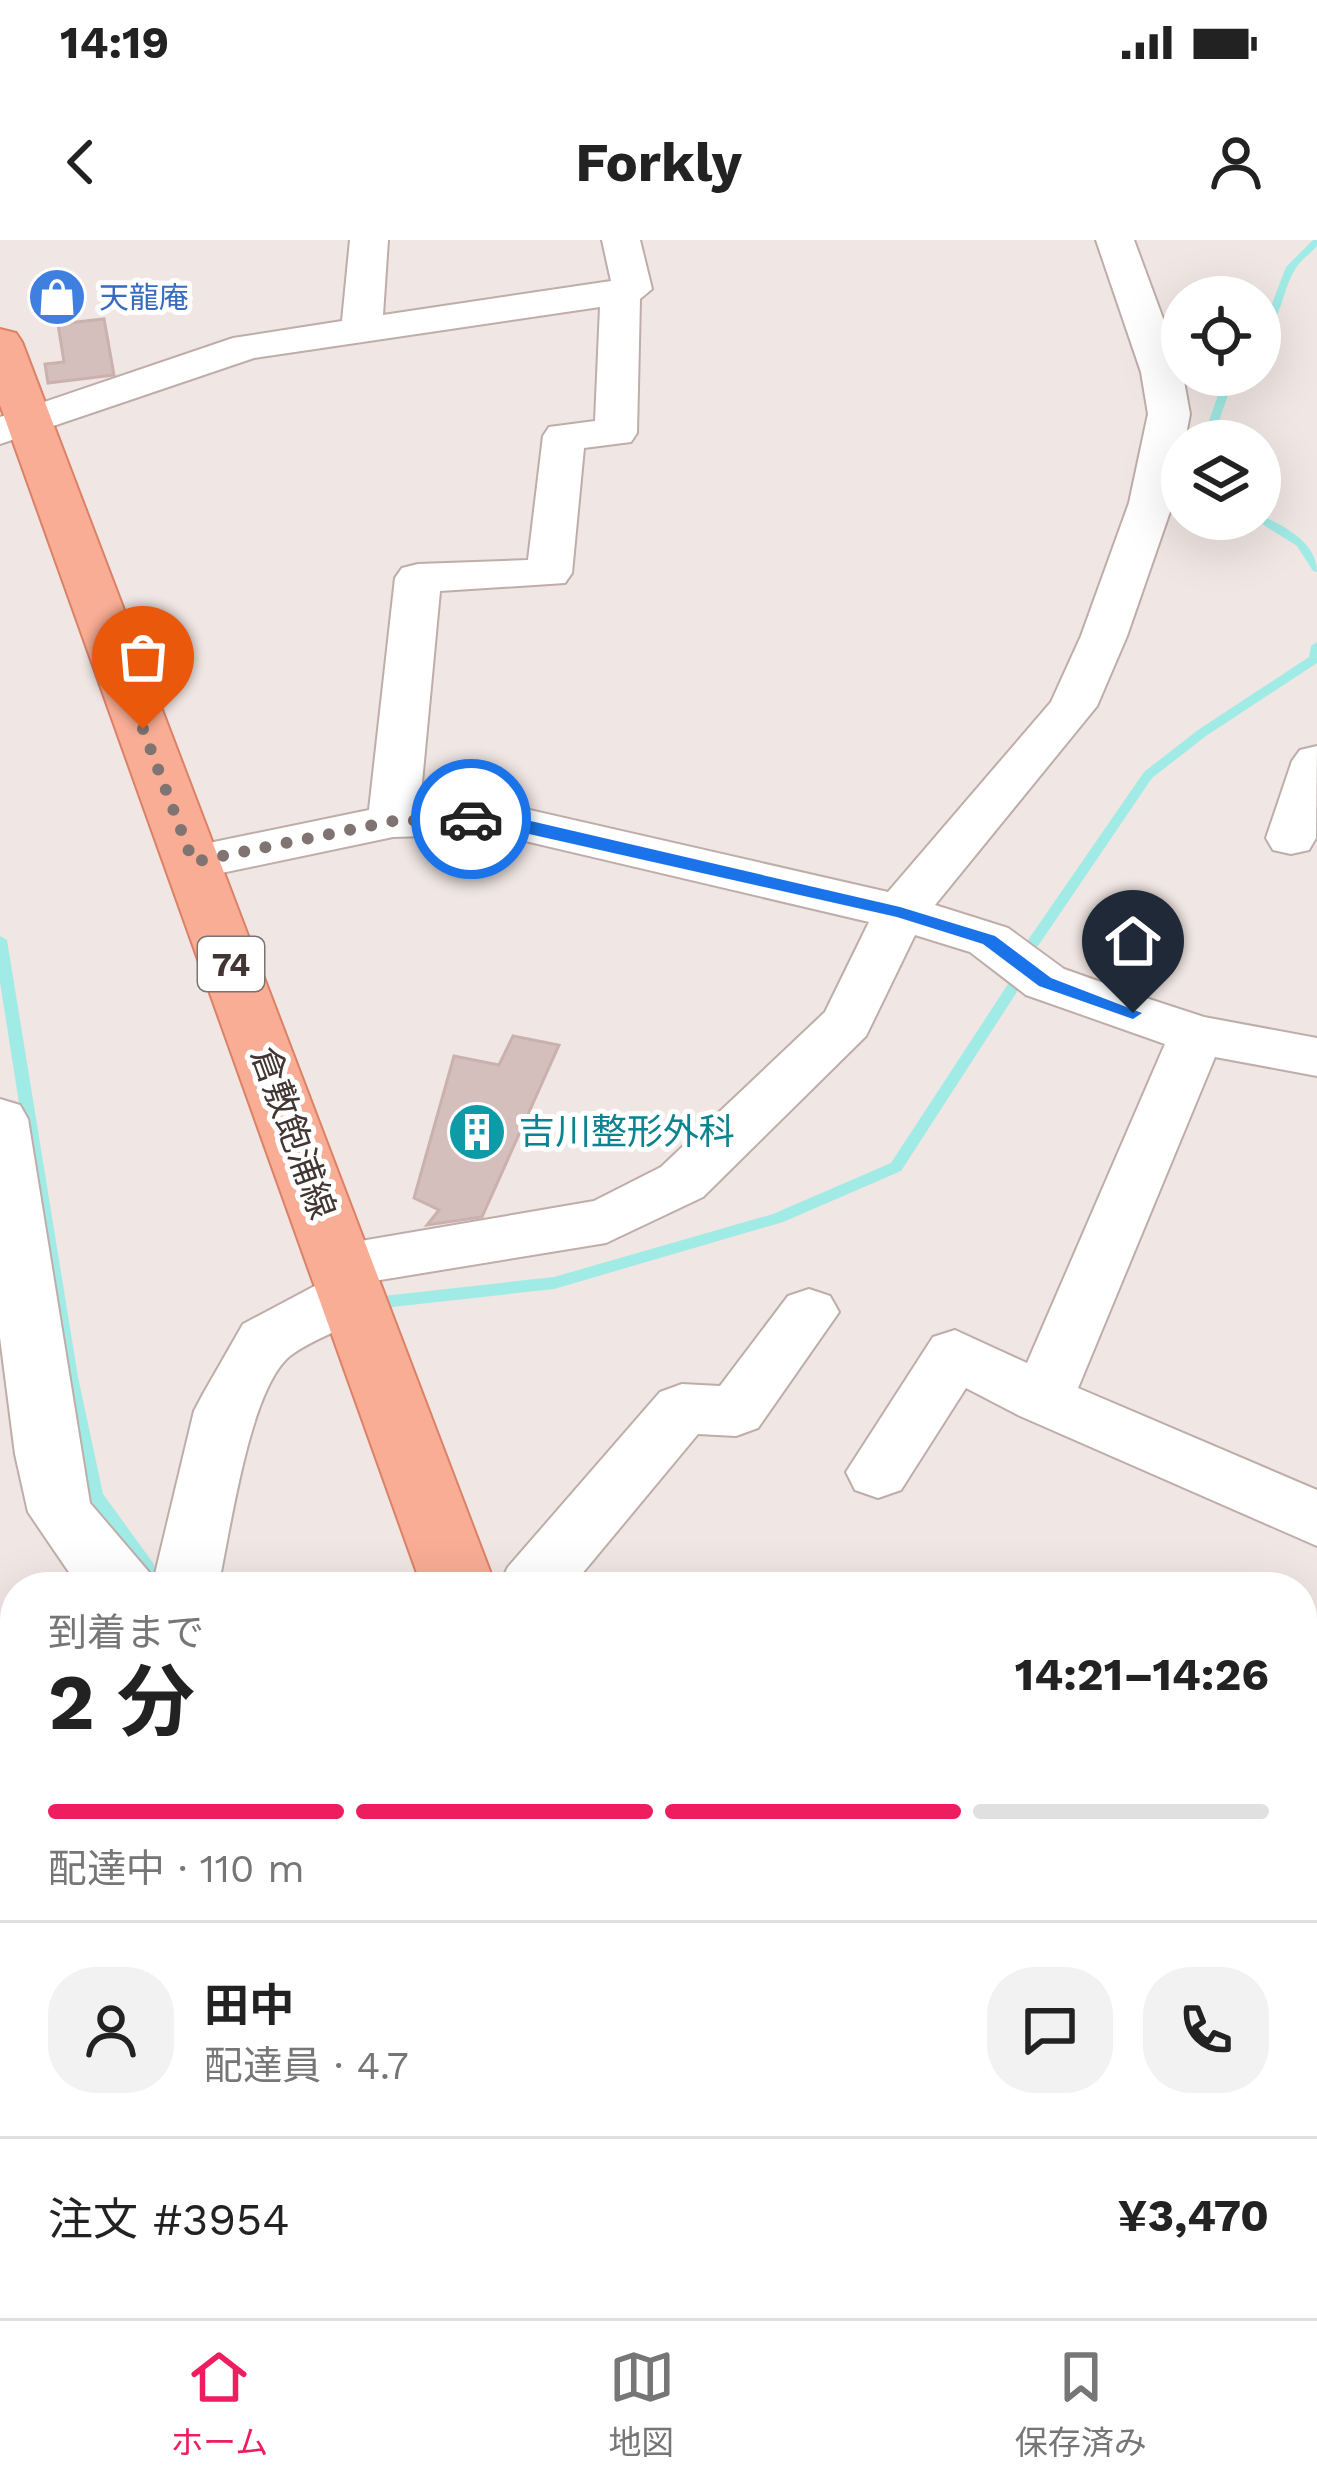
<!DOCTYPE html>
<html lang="ja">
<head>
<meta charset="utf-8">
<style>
	:root { --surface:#fff; --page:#f2f2f2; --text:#222; --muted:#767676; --line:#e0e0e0; --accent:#ed1d5f }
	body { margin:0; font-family:"Work Sans","Noto Sans JP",sans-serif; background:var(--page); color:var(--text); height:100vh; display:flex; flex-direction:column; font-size:45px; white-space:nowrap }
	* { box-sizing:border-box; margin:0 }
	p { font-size:39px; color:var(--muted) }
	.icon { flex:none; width:66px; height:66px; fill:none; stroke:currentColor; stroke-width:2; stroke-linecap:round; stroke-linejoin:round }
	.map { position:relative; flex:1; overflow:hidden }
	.panel { position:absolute; left:0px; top:1332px; width:1317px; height:747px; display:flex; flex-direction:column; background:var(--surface); border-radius:48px 48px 0 0; box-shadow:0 12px 48px #0002 }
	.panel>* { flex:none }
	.fabs { position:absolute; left:1161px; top:36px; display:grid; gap:24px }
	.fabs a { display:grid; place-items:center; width:120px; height:120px; border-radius:50%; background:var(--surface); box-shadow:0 12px 48px #0002; font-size:60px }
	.pin { position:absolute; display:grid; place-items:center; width:102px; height:102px; color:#fff; margin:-123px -51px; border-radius:50% 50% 50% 0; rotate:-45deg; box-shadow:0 0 12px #0007 }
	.pin .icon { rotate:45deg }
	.courier { position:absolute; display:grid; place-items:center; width:120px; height:120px; margin:-60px; border:9px solid #1a73e8; border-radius:50%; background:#fff; color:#222; box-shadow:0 3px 15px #0007 }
	.headline em { font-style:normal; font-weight:700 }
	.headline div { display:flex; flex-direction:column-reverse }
	.headline { display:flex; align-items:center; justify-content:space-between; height:204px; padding:0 48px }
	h1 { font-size:78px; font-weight:700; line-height:90px }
	.bar { display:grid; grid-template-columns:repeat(4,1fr); gap:18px 12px; align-content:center; height:144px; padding:0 48px }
	.bar i { height:15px; border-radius:9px; background:var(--line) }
	.bar .selected { background:var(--accent) }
	.bar p { grid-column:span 4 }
	.line { display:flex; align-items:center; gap:30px; padding:0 48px; border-top:3px solid var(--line) }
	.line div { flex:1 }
	.round { display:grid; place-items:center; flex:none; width:126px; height:126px; border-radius:48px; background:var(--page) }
	.status { display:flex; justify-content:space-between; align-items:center; height:84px; padding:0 60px; background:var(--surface); direction:ltr }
	.status svg { height:33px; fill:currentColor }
	header { display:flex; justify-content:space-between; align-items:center; height:156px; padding:0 48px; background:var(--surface); font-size:54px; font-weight:700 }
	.tabs { display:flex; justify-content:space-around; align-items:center; height:168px; border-top:3px solid var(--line); background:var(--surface); font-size:33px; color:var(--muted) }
	.tabs a { display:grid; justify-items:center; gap:6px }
	.tabs .selected { color:var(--accent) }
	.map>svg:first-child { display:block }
</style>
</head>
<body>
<div class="status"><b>14:19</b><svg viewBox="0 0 49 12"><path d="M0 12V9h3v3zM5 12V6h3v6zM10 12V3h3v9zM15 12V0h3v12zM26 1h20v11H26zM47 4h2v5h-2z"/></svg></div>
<header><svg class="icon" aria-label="back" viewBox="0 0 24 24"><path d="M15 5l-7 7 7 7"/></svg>Forkly<svg class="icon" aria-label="person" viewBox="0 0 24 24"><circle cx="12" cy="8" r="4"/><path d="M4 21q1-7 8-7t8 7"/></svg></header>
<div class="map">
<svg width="1317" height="2078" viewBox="0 0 1317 2078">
	<rect width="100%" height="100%" fill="#f0e6e3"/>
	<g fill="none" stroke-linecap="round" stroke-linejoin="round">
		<g fill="#a1ebe6" fill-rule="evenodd">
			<path d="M1313 0H1317V6C1311 13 1301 20 1296 28 1281 51 1283 80 1260 98V89L1265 82 1286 27Z"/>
			<path d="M1225 135H1235L1212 201H1202Z"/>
			<path d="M1260 275C1284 286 1317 302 1317 332L1313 331 1297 306 1256 280 1260 279Z"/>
			<path d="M1317 402V423L1206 496 1152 538 1038 706H1028L1026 703 1028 700 1144 532 1198 490 1309 417 1311 406Z"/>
			<path d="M0 696 7 700 78 1137 103 1254 153 1323 155 1328 153 1333 147 1335 141 1333 87 1256 62 1137 0 742Z"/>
			<path d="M1017 736 1024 741 901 931 783 982 554 1049 383 1068 378 1066 375 1062 378 1058 383 1056 554 1037 773 974 891 923 1012 738Z"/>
			<path d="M655 2064H675L680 2078H660Z"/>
		</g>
	</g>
	<g fill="#d4bfbc" stroke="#cbb1ad" stroke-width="3">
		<path d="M75 42 83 66 40 73 32 49Z"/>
		<path d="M104 79 114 135 48 143 45 124 64 122 58 84Z"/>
		<path d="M513 796 559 805 482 977 427 985 439 970 414 958 454 816 499 825Z"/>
	</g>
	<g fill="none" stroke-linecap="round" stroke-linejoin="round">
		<defs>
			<g id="street">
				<path d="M350 0H388L383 75 611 41 602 0H640L652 49 640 59 637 193 631 202 584 208 572 333 565 343 440 351 420 564 495 562 888 652 1051 462 1081 396 1129 263 1148 174 1141 132 1096 0H1134L1182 130 1190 174 1173 263 1127 396 1097 466 935 665 1008 688 1064 729 1152 760 1204 777 1317 798V836L1215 817 1078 1148 1317 1250V1306L1020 1176 966 1148 901 1250 878 1258 855 1250 846 1232 933 1097 955 1090 1027 1123 1165 804 1026 755 970 712 915 695 866 796 703 957 606 1003 374 1041 381 1054C363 1088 319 1093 290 1116 249 1149 230 1293 218 1347H79L28 1272 15 1214 0 1097V859L20 865 28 879 90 1263 154 1338 194 1171 203 1154 243 1084 324 1041 311 1024 320 1008 594 961 661 927 825 772 869 682 495 594 393 597 193 639 175 634 167 622 175 610 369 570 395 338 402 328 418 324 528 320 543 196 549 187 595 181 600 67 254 118 0 204V177L233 98 342 81Z"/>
				<path d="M1317 506 1316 598 1309 610 1291 614 1273 610 1266 598 1292 521 1300 510Z"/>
				<path d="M809 1049 830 1056 839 1072 758 1188 736 1196 698 1194 571 1347H498L508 1327 660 1152 682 1144 720 1146 788 1056Z"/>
				<path d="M1317 1744V1842L1302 1848V1750Z"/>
				<path d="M147 2064H229L226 2078H144Z"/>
				<path d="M1135 2064H1231L1237 2078H1141Z"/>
			</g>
			<g id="primary">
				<path d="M0 89 16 93 22 102 496 1347H422L0 165Z"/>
				<path d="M673 2064H763L769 2078H679Z"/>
			</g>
		</defs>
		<use href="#street" stroke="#beada9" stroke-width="4"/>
		<use href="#primary" stroke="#dc8166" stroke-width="4"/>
		<use href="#street" fill="#fff" fill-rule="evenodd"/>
		<use href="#primary" fill="#f8ad94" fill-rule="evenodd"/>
	</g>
	<path fill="#1a73e8" d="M496 573 900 667 995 696 1051 738 1142 773 1133 779 1039 746 983 704 897 677 463 579 471 574Z"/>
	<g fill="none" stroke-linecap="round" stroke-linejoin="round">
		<path stroke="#7f7471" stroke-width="12" stroke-dasharray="0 21.6" d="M143 489 193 622 393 581 471 579"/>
	</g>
	<defs>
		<symbol id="shop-disc" viewBox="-11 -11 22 22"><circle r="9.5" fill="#3f7fe0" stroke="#fff"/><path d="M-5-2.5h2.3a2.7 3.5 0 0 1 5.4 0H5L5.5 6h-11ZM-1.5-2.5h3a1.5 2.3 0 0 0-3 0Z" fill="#fff"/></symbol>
		<symbol id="building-disc" viewBox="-11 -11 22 22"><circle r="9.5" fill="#0f9aa8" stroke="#fff"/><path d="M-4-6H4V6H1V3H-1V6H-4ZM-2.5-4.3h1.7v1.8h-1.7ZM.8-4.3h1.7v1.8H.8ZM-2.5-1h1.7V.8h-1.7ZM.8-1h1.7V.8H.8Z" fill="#fff"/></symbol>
	</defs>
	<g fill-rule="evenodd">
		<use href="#shop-disc" x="24" y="24" width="66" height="66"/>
		<use href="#building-disc" x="444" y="859" width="66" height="66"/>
	</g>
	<g text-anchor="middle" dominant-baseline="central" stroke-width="10" stroke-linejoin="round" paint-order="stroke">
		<g font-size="30" fill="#366cbe" stroke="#fff" text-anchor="start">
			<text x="99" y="57">天龍庵</text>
		</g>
		<rect fill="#fff" stroke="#7b7271" stroke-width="3" x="198" y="697" width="66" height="54" rx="9"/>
		<g font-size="33" font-weight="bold" fill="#423634">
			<text x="231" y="724">74</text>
		</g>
		<g font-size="36" fill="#0d838f" stroke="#fff" text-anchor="start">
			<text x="519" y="892">吉川整形外科</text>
		</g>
		<g font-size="36" fill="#423634" stroke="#fff">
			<text transform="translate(293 893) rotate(70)">倉敷飽浦線</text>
		</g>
	</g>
</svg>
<div class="fabs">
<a><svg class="icon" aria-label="locate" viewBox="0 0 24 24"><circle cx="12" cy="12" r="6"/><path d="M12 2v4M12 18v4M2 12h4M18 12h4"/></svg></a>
<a><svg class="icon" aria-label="layers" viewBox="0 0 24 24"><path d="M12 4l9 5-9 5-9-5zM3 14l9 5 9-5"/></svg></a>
</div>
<div class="pin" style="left:143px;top:489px;background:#ea580c"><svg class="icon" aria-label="bag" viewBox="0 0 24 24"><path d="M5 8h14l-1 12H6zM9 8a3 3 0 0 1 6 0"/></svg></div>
<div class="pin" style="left:1133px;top:773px;background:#1f2937"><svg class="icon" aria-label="home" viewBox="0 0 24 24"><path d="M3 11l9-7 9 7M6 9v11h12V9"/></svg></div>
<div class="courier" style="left:471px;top:579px"><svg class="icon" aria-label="car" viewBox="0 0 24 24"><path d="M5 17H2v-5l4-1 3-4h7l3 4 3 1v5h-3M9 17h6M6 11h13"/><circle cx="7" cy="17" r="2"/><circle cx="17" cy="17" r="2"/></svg></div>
<section class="panel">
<div class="headline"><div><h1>2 分</h1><p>到着まで</p></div><em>14:21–14:26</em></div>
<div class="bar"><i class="selected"></i><i class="selected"></i><i class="selected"></i><i></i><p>配達中 · 110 m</p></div>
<div class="line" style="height:216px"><a class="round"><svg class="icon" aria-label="person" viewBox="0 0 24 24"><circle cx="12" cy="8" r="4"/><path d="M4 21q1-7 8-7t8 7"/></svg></a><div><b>田中</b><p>配達員 · 4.7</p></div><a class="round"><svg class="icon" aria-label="chat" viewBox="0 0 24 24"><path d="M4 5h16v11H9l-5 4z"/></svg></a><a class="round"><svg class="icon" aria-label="phone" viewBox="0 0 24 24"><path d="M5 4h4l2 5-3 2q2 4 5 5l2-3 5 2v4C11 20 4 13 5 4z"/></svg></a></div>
<div class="line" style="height:156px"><div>注文 #3954</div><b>¥3,470</b></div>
</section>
</div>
<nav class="tabs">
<a class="selected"><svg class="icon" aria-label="home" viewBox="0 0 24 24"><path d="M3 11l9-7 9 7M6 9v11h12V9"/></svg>ホーム</a>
<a><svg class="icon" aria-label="map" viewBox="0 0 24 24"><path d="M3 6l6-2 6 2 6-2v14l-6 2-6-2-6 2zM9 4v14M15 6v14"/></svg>地図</a>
<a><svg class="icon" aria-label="saved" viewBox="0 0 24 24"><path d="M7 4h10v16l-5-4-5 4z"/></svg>保存済み</a>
</nav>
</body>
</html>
